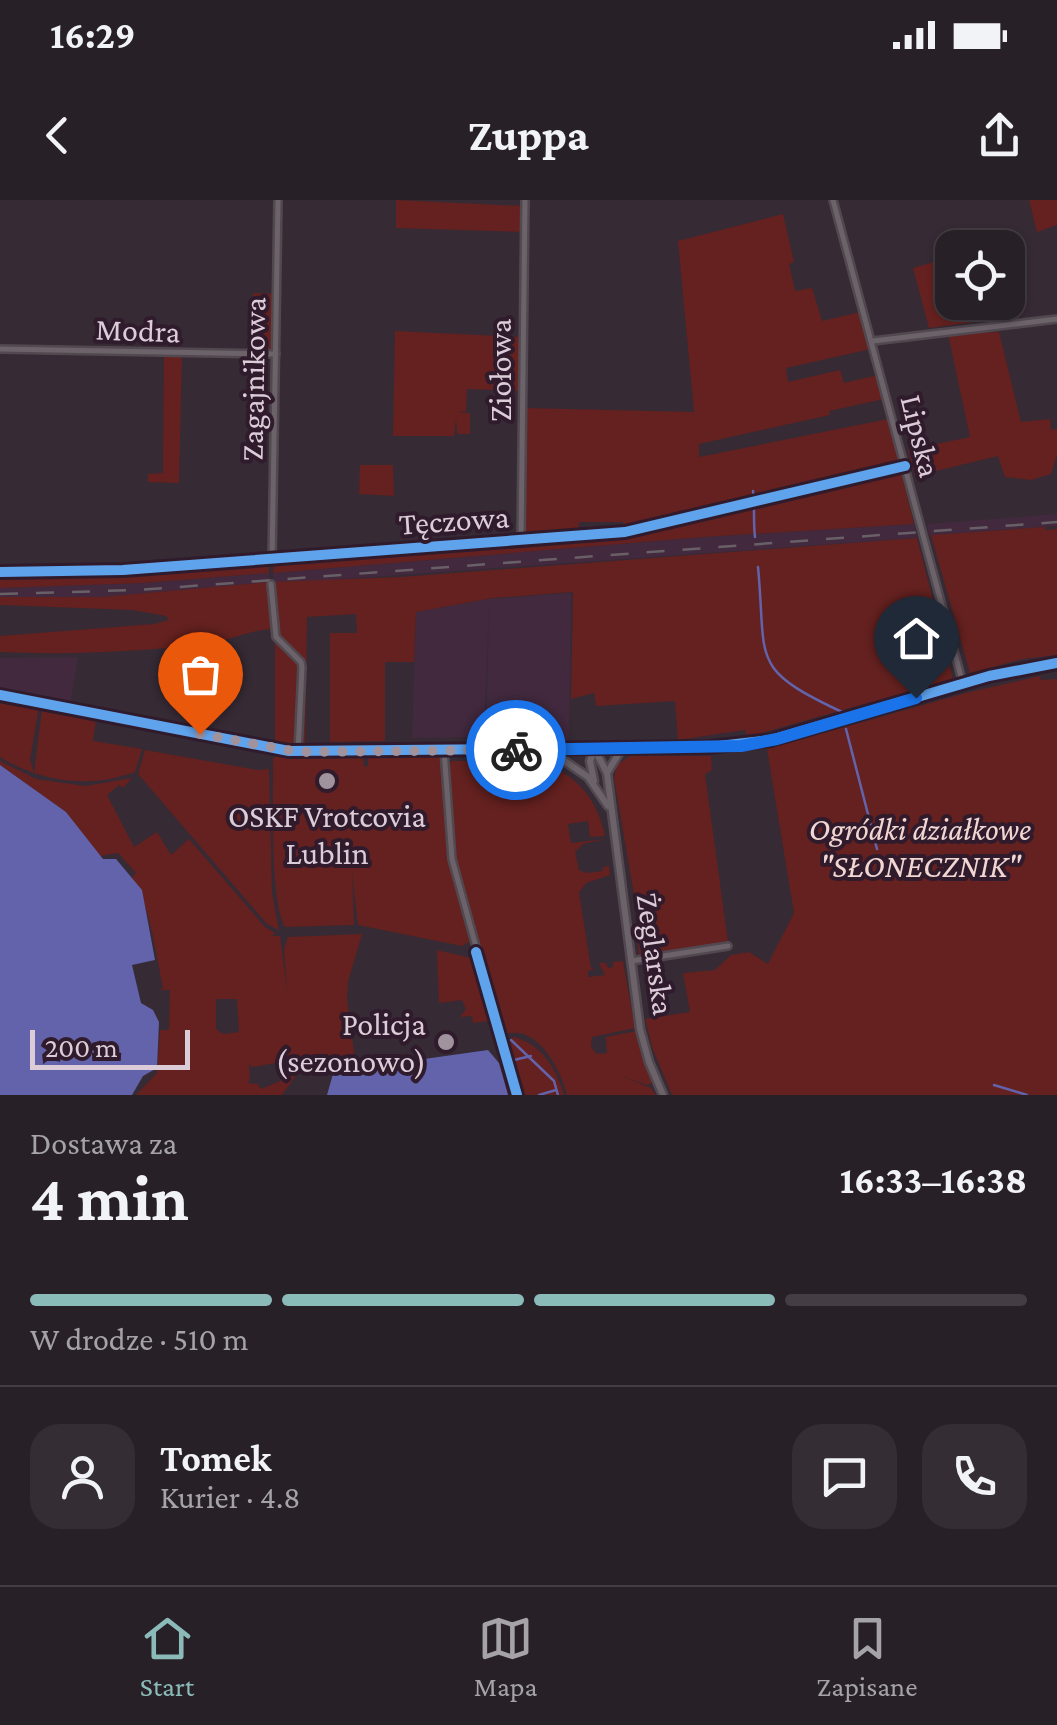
<!DOCTYPE html>
<html lang="pl">
<head>
<meta charset="utf-8">
<style>
	:root { --surface:#282027; --page:#342d33; --text:#f1f3f6; --muted:#a5a3a7; --line:#443e44; --accent:#8bbbb9 }
	body { margin:0; font-family:"Crimson Pro",serif; background:var(--page); color:var(--text); height:100vh; display:flex; flex-direction:column; font-size:38px; white-space:nowrap }
	* { box-sizing:border-box; margin:0 }
	p { font-size:32px; color:var(--muted) }
	.icon { flex:none; width:55px; height:55px; fill:none; stroke:currentColor; stroke-width:2; stroke-linecap:round; stroke-linejoin:round }
	.map { position:relative; height:895px; overflow:hidden }
	.side { display:flex; flex-direction:column; background:var(--surface); flex:1 }
	.side>* { flex:none }
	.tools { position:absolute; left:935px; top:30px; display:grid; gap:20px }
	.tools a { display:grid; place-items:center; width:90px; height:90px; border-radius:20px; background:var(--surface); box-shadow:0 2px 8px #0004,0 0 0 2px var(--line); font-size:50px }
	.scale { position:absolute; left:30px; bottom:25px; width:160px; box-sizing:border-box; padding-left:10px; border:5px solid #dbccd7; border-top:0; font-size:28px; line-height:35px; white-space:nowrap; color:#dbccd7; -webkit-text-stroke:8px #301b2c; paint-order:stroke }
	.pin { position:absolute; display:grid; place-items:center; width:85px; height:85px; color:#fff; margin:-102px -42px; border-radius:50% 50% 50% 0; rotate:-45deg; box-shadow:0 0 10px #0007 }
	.pin .icon { rotate:45deg }
	.courier { position:absolute; display:grid; place-items:center; width:100px; height:100px; margin:-50px; border:8px solid #1a73e8; border-radius:50%; background:#fff; color:#222; box-shadow:0 2px 12px #0007 }
	.headline em { font-style:normal; font-weight:700 }
	.headline div { display:flex; flex-direction:column-reverse }
	.headline { display:flex; align-items:center; justify-content:space-between; height:170px; padding:0 30px }
	h1 { font-size:65px; font-weight:700; line-height:75px }
	.bar { display:grid; grid-template-columns:repeat(4,1fr); gap:15px 10px; align-content:center; height:120px; padding:0 30px }
	.bar i { height:12px; border-radius:8px; background:var(--line) }
	.bar .on { background:var(--accent) }
	.bar p { grid-column:span 4 }
	.line { display:flex; align-items:center; gap:25px; padding:0 30px; border-top:2px solid var(--line) }
	.line div { flex:1 }
	.round { display:grid; place-items:center; flex:none; width:105px; height:105px; border-radius:30px; background:var(--page) }
	.status { display:flex; justify-content:space-between; align-items:center; height:70px; padding:0 50px; background:var(--surface); direction:ltr }
	.status svg { height:28px; fill:currentColor }
	header { display:flex; justify-content:space-between; align-items:center; height:130px; padding:0 30px; background:var(--surface); font-size:45px; font-weight:700 }
	.dock { display:flex; justify-content:space-around; align-items:center; height:140px; border-top:2px solid var(--line); background:var(--surface); font-size:28px; color:var(--muted) }
	.dock a { display:grid; justify-items:center; gap:5px }
	.dock .on { color:var(--accent) }
	.map>svg:first-child { display:block }
</style>
</head>
<body>
<div class="status"><b>16:29</b><svg viewBox="0 0 49 12"><path d="M0 12V9h3v3zM5 12V6h3v6zM10 12V3h3v9zM15 12V0h3v12zM26 1h20v11H26zM47 4h2v5h-2z"/></svg></div>
<header><svg class="icon" aria-label="back" viewBox="0 0 24 24"><path d="M15 5l-7 7 7 7"/></svg>Zuppa<svg class="icon" aria-label="share" viewBox="0 0 24 24"><path d="M12 15V3M7 8l5-5 5 5M5 13v7h14v-7"/></svg></header>
<div class="map">
<svg width="1057" height="895" viewBox="0 0 1057 895">
	<rect width="100%" height="100%" fill="#362a34"/>
	<g fill="#42293e">
		<path d="M1057 314V326L929 335 927 324Z"/>
		<path d="M914 324 917 338 274 384 273 373 704 337Z"/>
		<path d="M269 373 270 382 101 397H0V388L144 383Z"/>
		<path d="M571 393 569 541 486 542 489 405 484 537 412 538 416 412 488 399Z"/>
		<path d="M78 457 70 506 0 490V458Z"/>
	</g>
	<g fill="#64211f" fill-rule="evenodd">
		<path d="M396 0 523 6 522 32 396 28Z"/>
		<path d="M1029 0H1057V25L1037 32Z"/>
		<path d="M783 14 794 62 789 64 795 91 812 88 822 121 861 112 871 149 786 168 788 182 840 170 844 183 878 175 884 199 829 211 830 215 699 244V257L888 219 914 324 704 337 273 373 274 361 420 347H469L625 333 623 322H579L578 333 526 338 524 208 694 212 678 41Z"/>
		<path d="M952 57V102L968 103 974 122 929 128 913 68Z"/>
		<path d="M253 93 276 94 274 149 251 153Z"/>
		<path d="M395 131 521 137V191L467 189 466 211 459 212 470 213V234H457L456 219 454 236H393Z"/>
		<path d="M999 132 1021 222 1050 219 1051 230 1057 229V255L1051 274 1031 280 1005 277 998 256 915 276 908 250 970 237 948 134Z"/>
		<path d="M164 154 182 155 179 283 148 282V274L163 273Z"/>
		<path d="M360 265H393L394 296 359 294Z"/>
		<path d="M1045 327V330L1057 329V455L1023 459 970 473 931 335Z"/>
		<path d="M917 338 953 479 747 537 745 530 678 540 675 501 596 506 594 493 571 499 573 392 493 398 416 412 414 462H385V541L330 542V433H357L356 414 307 417 305 547 275 545V429C250 429 230 441 205 444 137 452 68 455 0 452V436L154 424 169 420 166 416 133 410 0 405V397H101L270 382 401 377Z"/>
		<path d="M269 362V373L144 383 0 388V373Z"/>
		<path d="M1040 476 1041 480 1057 479V895H672L652 847 645 819 690 812 683 773 715 770 731 755 749 752 768 764 794 713 767 549 966 493Z"/>
		<path d="M0 498 39 506 30 560 34 573 42 510 47 507 92 515 96 520 93 541 142 549 135 572C89 589 41 582 0 557Z"/>
		<path d="M145 550 258 570 269 569 272 693 279 730 267 724 138 574Z"/>
		<path d="M277 554H363L364 567 368 566V554L441 556 447 640 469 742 462 746 358 725 352 673 354 725 285 727C269 700 274 595 273 559Z"/>
		<path d="M630 556H711L712 570 705 574 728 742 639 757 637 712 614 578 617 565Z"/>
		<path d="M522 560C567 564 596 592 605 636L590 637 588 621 568 624 571 643 606 639 583 644 575 652 579 670 586 673 603 671V667L609 666 610 675 586 683 579 693 591 768H595L588 771V777L605 775 599 763H606L608 768 613 767V762L623 761 635 828 592 837 591 847 597 854 607 853 606 837 636 831 652 883 647 885 622 876 651 888 656 895H567C562 874 544 837 519 833 513 832 508 834 503 833L456 662 448 564 453 561Z"/>
		<path d="M0 561 36 579 85 586 132 578 123 588 119 585 107 595 134 647 157 632 171 655 189 639 265 727 275 733 272 736H280L287 791 284 749 288 737 362 734 348 782 347 798 355 859 294 864 292 858 285 867 282 862 252 867 249 864 250 880 247 883 258 884 261 889 297 874 282 895H136L157 873 160 830H169L170 790H160L163 788C158 763 148 695 132 678L136 673 118 653 100 656 66 612 0 565ZM216 799H237L239 832 223 834 216 829Z"/>
		<path d="M437 750 471 758 489 821 473 823 472 816 460 817 466 809 462 800 439 803Z"/>
		<path d="M514 837C543 845 556 869 564 895H521L506 842Z"/>
	</g>
	<g fill="#6363ab">
		<path d="M0 565 66 612 103 659H116L142 690 155 760 132 765 141 803 153 810 159 822 157 868 143 876 132 895H0Z"/>
		<path d="M488 850 499 863 508 895H327L333 874 341 866 383 862 384 866 399 865 401 858H406L409 865 424 864V859Z"/>
	</g>
	<g fill="none" stroke-linecap="round" stroke-linejoin="round">
		<g stroke="#6363ab" stroke-width="2.5">
			<path d="M753 291C755 307 753 320 755 337"/>
			<path d="M758 367C767 461 748 468 842 512"/>
			<path d="M846 529 877 649"/>
			<path d="M511 840 554 881 558 895"/>
			<path d="M514 860 531 856"/>
			<path d="M994 885 1027 895"/>
			<path d="M539 895 556 890"/>
		</g>
		<defs>
			<g id="minor">
				<path d="M833 0 963 484"/>
				<path d="M873 141 1057 119"/>
				<path d="M0 149 276 154"/>
				<path d="M521 341 525 0"/>
				<path d="M272 360 278 0"/>
				<path d="M0 372 123 370 625 332 905 266"/>
				<path d="M271 384 276 437 301 462 302 467 298 552"/>
				<path d="M444 550 452 659 502 842"/>
				<path d="M631 761 728 746"/>
			</g>
			<g id="tertiary">
				<path d="M0 495 289 551 710 547 771 540 989 476 1057 463"/>
				<path d="M547 549 588 577 608 606"/>
				<path d="M594 550 590 561 594 581"/>
				<path d="M595 550 607 573 640 829 649 862 663 895"/>
				<path d="M607 573 621 550"/>
			</g>
		</defs>
		<use href="#minor" stroke="#524850" stroke-width="10"/>
		<use href="#tertiary" stroke="#524850" stroke-width="11"/>
		<use href="#minor" stroke="#6c626a" stroke-width="5"/>
		<use href="#tertiary" stroke="#6c626a" stroke-width="6"/>
		<path stroke="#696067" stroke-width="2.5" stroke-dasharray="18 18" stroke-linecap="butt" d="M0 394 138 390 1057 322"/>
		<defs>
			<g id="cycleway">
				<path d="M0 372 123 370 625 332 905 266"/>
				<path d="M0 495 289 551 710 547 771 540 989 476 1057 463"/>
				<path d="M476 752 517 895"/>
			</g>
		</defs>
		<use href="#cycleway" stroke="#301b2c" stroke-width="16"/>
		<use href="#cycleway" stroke="#60a3ed" stroke-width="10"/>
	</g>
	<g fill="none" stroke-linecap="round" stroke-linejoin="round">
		<path stroke="#a1939e" stroke-width="10" stroke-dasharray="0 18" d="M200 534 298 552 516 550"/>
		<path stroke="#1a73e8" stroke-width="12" d="M516 550 741 546 777 539 916 498"/>
	</g>
	<g fill="#a1939e" stroke="#301b2c" stroke-width="4">
		<circle cx="327" cy="581" r="10"/>
		<circle cx="446" cy="842" r="10"/>
	</g>
	<g text-anchor="middle" dominant-baseline="central" stroke-width="8" stroke-linejoin="round" paint-order="stroke">
		<g font-size="32" fill="#dbccd7" stroke="#301b2c">
			<text transform="translate(138 130) rotate(2)">Modra</text>
			<text transform="translate(500 170) rotate(-90)">Ziołowa</text>
			<text transform="translate(253 179) rotate(-89)">Zagajnikowa</text>
			<text transform="translate(921 236) rotate(76)">Lipska</text>
			<text transform="translate(454 320) rotate(-4)">Tęczowa</text>
			<text transform="translate(656 754) rotate(82)">Żeglarska</text>
		</g>
		<g font-size="32" fill="#dbccd7" stroke="#301b2c">
			<text x="327" y="616">OSKF Vrotcovia<tspan x="327" dy="37">Lublin</tspan></text>
			<text x="426" y="824" text-anchor="end">Policja<tspan x="426" dy="37">(sezonowo)</tspan></text>
		</g>
		<g font-size="32" font-style="italic" fill="#f1d6d2" stroke="#301b2c">
			<text x="920" y="629">Ogródki działkowe<tspan x="920" dy="37">"SŁONECZNIK"</tspan></text>
		</g>
	</g>
</svg>
<div class="tools">
<a><svg class="icon" aria-label="locate" viewBox="0 0 24 24"><circle cx="12" cy="12" r="6"/><path d="M12 2v4M12 18v4M2 12h4M18 12h4"/></svg></a>
</div>
<div class="scale">200 m</div>
<div class="pin" style="left:200px;top:534px;background:#ea580c"><svg class="icon" aria-label="bag" viewBox="0 0 24 24"><path d="M5 8h14l-1 12H6zM9 8a3 3 0 0 1 6 0"/></svg></div>
<div class="pin" style="left:916px;top:498px;background:#1f2937"><svg class="icon" aria-label="home" viewBox="0 0 24 24"><path d="M3 11l9-7 9 7M6 9v11h12V9"/></svg></div>
<div class="courier" style="left:516px;top:550px"><svg class="icon" aria-label="bike" viewBox="0 0 24 24"><circle cx="6" cy="16" r="4"/><circle cx="18" cy="16" r="4"/><path d="M6 16l4-8h5l3 8M10 8l3 8H6M13 5h3"/></svg></div>
</div>
<section class="side">
<div class="headline"><div><h1>4 min</h1><p>Dostawa za</p></div><em>16:33–16:38</em></div>
<div class="bar"><i class="on"></i><i class="on"></i><i class="on"></i><i></i><p>W drodze · 510 m</p></div>
<div class="line" style="height:180px"><a class="round"><svg class="icon" aria-label="person" viewBox="0 0 24 24"><circle cx="12" cy="8" r="4"/><path d="M4 21q1-7 8-7t8 7"/></svg></a><div><b>Tomek</b><p>Kurier · 4.8</p></div><a class="round"><svg class="icon" aria-label="chat" viewBox="0 0 24 24"><path d="M4 5h16v11H9l-5 4z"/></svg></a><a class="round"><svg class="icon" aria-label="phone" viewBox="0 0 24 24"><path d="M5 4h4l2 5-3 2q2 4 5 5l2-3 5 2v4C11 20 4 13 5 4z"/></svg></a></div>
</section>
<nav class="dock">
<a class="on"><svg class="icon" aria-label="home" viewBox="0 0 24 24"><path d="M3 11l9-7 9 7M6 9v11h12V9"/></svg>Start</a>
<a><svg class="icon" aria-label="map" viewBox="0 0 24 24"><path d="M3 6l6-2 6 2 6-2v14l-6 2-6-2-6 2zM9 4v14M15 6v14"/></svg>Mapa</a>
<a><svg class="icon" aria-label="saved" viewBox="0 0 24 24"><path d="M7 4h10v16l-5-4-5 4z"/></svg>Zapisane</a>
</nav>
</body>
</html>
